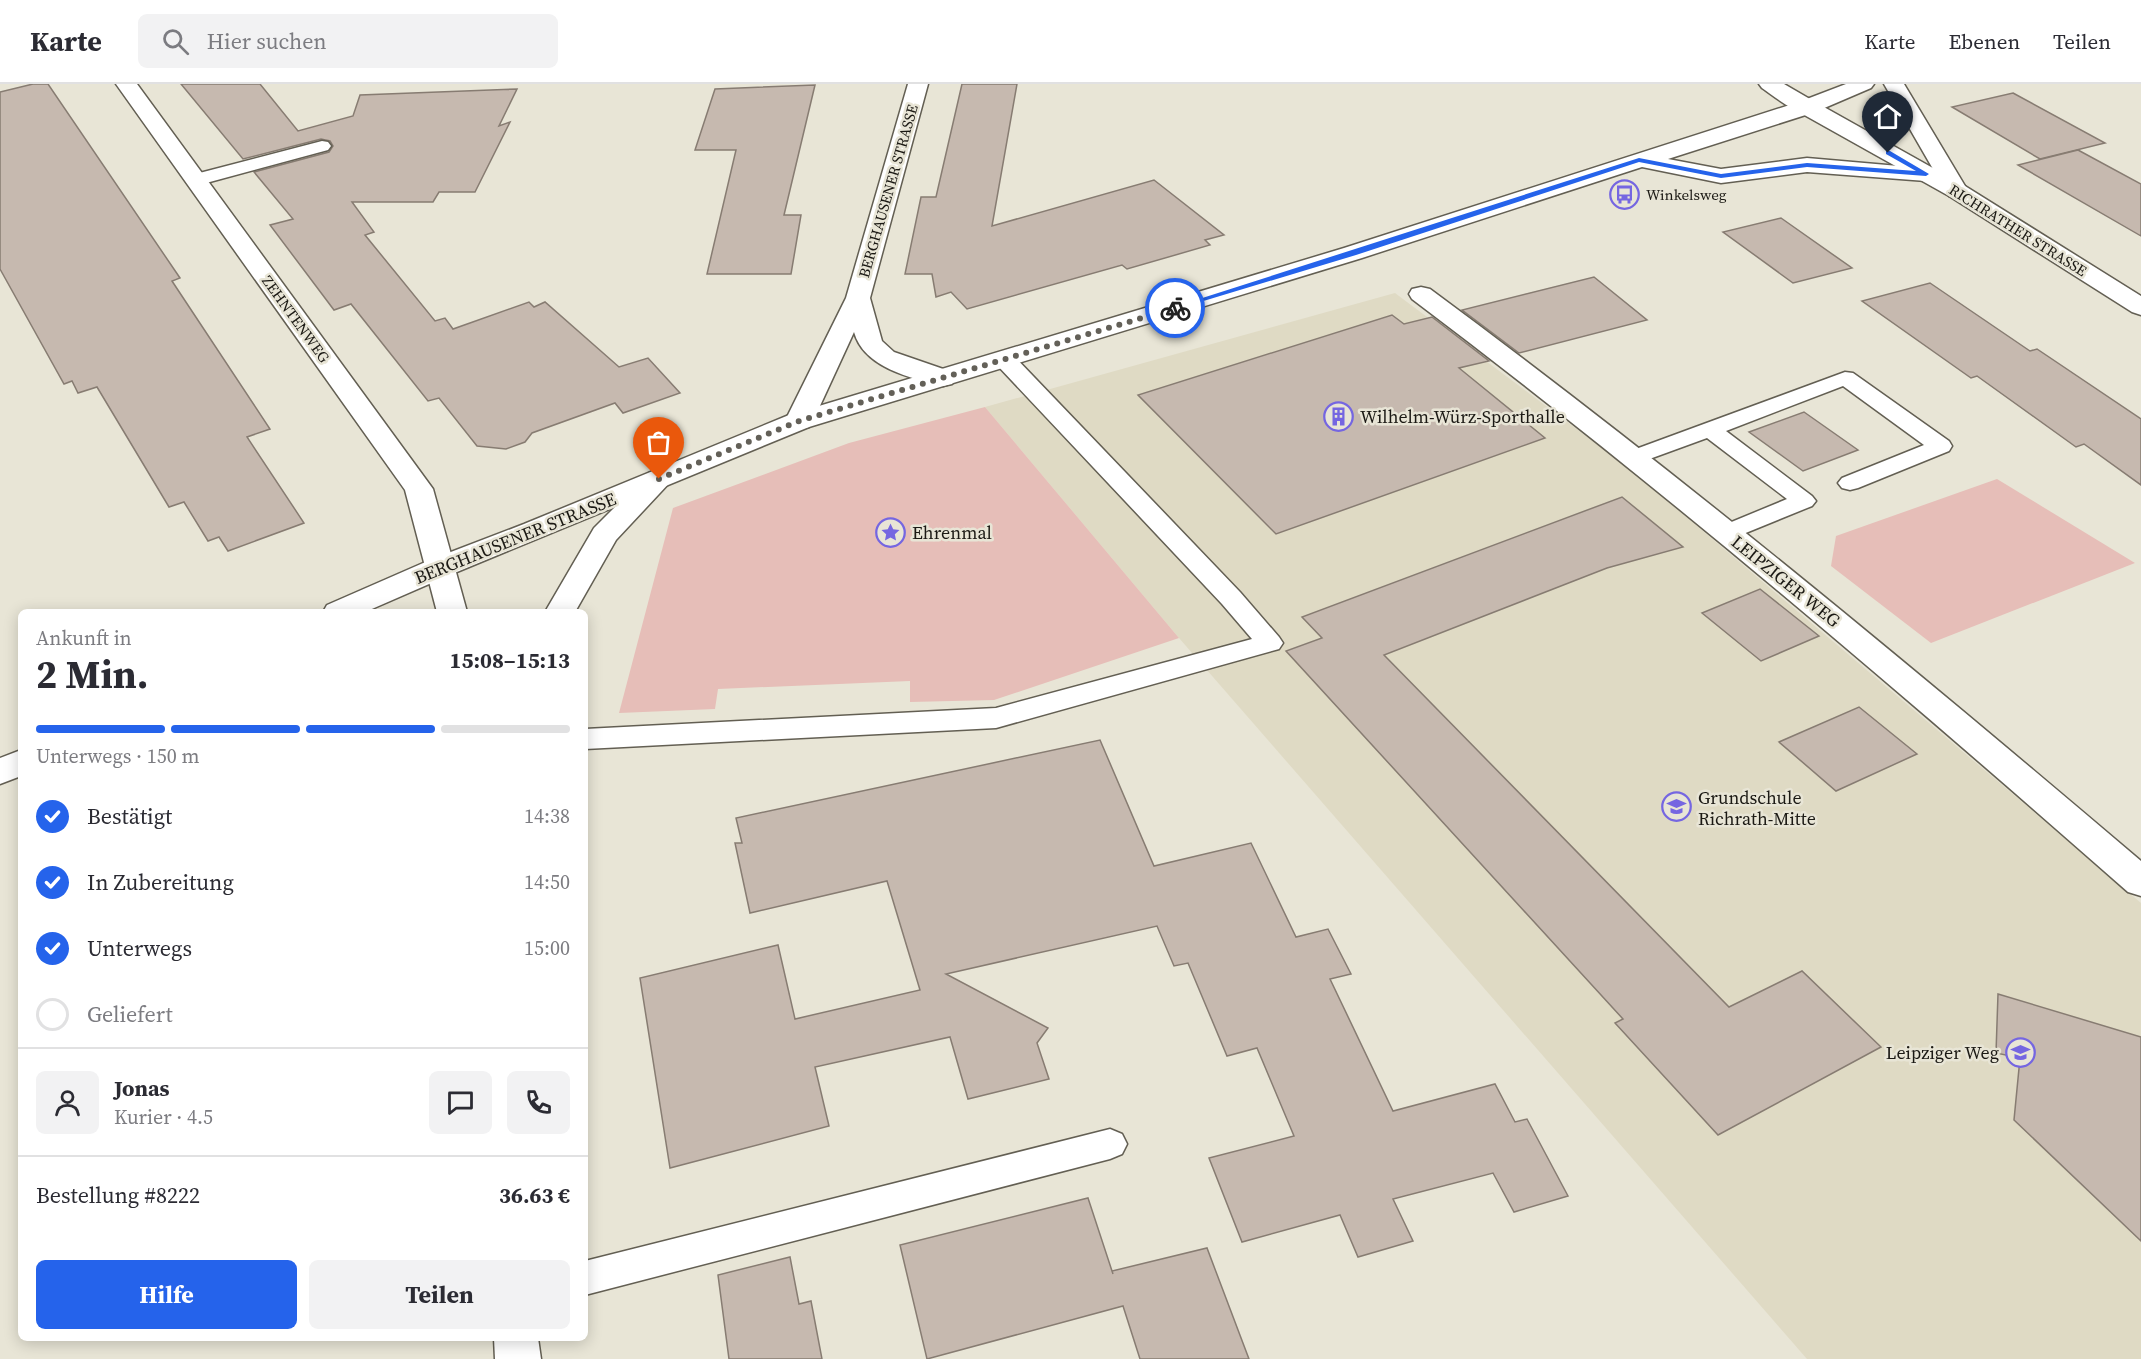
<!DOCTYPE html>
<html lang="de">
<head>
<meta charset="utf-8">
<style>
	:root { --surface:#fff; --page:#f2f2f3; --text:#2b2b33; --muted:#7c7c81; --line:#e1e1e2; --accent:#2563eb }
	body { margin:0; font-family:"Source Serif 4",serif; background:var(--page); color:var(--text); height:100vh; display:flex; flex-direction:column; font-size:22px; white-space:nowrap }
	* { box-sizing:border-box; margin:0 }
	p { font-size:20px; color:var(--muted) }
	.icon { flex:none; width:33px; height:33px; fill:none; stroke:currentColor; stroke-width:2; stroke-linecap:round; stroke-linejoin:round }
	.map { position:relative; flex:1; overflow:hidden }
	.sheet { position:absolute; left:18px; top:525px; width:570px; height:732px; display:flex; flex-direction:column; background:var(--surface); border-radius:9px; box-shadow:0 3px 15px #0003 }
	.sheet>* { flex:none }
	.pin { position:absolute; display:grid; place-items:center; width:51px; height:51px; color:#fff; margin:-62px -26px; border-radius:50% 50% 50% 0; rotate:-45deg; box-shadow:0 0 6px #0007 }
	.pin .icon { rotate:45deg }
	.courier { position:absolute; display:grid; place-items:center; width:60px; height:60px; margin:-30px; border:4px solid #2563eb; border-radius:50%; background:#fff; color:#222; box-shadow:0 2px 8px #0007 }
	.summary em { font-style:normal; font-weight:700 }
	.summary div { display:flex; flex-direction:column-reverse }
	.summary { display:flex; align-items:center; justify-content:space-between; height:102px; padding:0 18px }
	h1 { font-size:39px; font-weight:700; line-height:45px }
	.bar { display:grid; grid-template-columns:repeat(4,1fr); gap:9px 6px; align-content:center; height:72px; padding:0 18px }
	.bar i { height:8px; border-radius:4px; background:var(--line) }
	.bar .on { background:var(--accent) }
	.bar p { grid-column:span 4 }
	.line { display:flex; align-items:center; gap:15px; padding:0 18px; border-top:2px solid var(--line) }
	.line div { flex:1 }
	.round { display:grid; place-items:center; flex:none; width:63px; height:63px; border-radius:9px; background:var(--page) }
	ol { padding:0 18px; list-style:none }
	li { display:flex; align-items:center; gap:18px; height:66px }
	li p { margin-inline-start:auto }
	li .icon { padding:6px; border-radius:50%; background:var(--accent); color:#fff; stroke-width:4 }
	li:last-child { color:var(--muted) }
	li i { width:33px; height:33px; border:3px solid var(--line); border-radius:50% }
	.button { display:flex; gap:12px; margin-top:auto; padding:12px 18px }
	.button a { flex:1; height:69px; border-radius:9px; background:var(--accent); color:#fff; font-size:24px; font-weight:700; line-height:69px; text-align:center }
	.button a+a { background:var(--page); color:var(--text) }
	header { display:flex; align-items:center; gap:36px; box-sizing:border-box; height:84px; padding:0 30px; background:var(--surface); border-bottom:2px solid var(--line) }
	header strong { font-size:28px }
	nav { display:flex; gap:33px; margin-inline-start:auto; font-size:21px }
	.search { width:420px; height:54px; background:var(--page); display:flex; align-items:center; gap:15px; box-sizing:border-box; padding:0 21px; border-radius:9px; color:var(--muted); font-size:22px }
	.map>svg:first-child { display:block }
</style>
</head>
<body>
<header>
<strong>Karte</strong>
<div class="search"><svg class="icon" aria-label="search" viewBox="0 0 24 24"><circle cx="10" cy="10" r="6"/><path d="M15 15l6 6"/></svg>Hier suchen</div>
<nav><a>Karte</a><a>Ebenen</a><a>Teilen</a></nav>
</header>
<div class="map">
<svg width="2141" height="1275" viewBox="0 0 2141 1275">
	<rect width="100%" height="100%" fill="#e8e5d6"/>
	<path fill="#dfdac4" d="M1395 209 1630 385 2141 819V1275H1807L1179 554 985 323Z"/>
	<g fill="#e6beb8">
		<path d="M985 323 1179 554 994 616 910 618V597L718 605 715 625 619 629 673 424 849 359Z"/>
		<path d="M1997 395 2135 479 1931 559 1831 482 1836 452Z"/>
	</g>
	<g fill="#c6b9af" stroke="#877c72" stroke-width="1.5">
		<path d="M33 0H48L180 194 172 197 270 345 247 353 304 439 228 467 219 453 208 457 184 418 169 423 97 303 78 309 72 297 64 300 0 185V8Z"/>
		<path d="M181 0H260L298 47 353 32 360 11 517 5 499 42 510 38 475 108H439L433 118H352L374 148 365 151 435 237 445 234 453 245 529 218 534 223 545 218 619 283 648 274 680 309 623 329 615 319 532 349 525 358 506 365 477 362 439 314 428 317 351 220 334 226 270 141 293 135 254 88 329 68 333 62 330 57 321 55 243 75Z"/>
		<path d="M962 0H1017L992 142 1154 96 1224 151 1205 156 1210 161 1127 185 1122 181 967 225 951 208 936 213 932 190H905L921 113H936Z"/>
		<path d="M815 1 784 131H801L791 190H707L736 66H695L715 5Z"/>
		<path d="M2013 9 2105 59 2040 75 1952 23Z"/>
		<path d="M2078 66 2141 100V152L2018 81Z"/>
		<path d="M1781 134 1852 184 1793 199 1723 148Z"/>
		<path d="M1594 193 1647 236 1519 269 1462 226Z"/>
		<path d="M1930 199 2030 267 2037 265 2141 335V401L2084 360 2076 363 1977 292 1971 294 1862 217Z"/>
		<path d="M1392 231 1404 240 1432 233 1489 277 1459 284 1545 354 1276 450 1138 311Z"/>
		<path d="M1804 328 1858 366 1803 387 1749 348Z"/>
		<path d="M1622 413 1683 463 1607 484 1384 571 1729 923 1802 887 1881 963 1718 1051 1615 939 1623 935 1286 567 1322 554 1302 533Z"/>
		<path d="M1760 505 1819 552 1761 577 1702 529Z"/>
		<path d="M1859 623 1917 670 1836 707 1779 658Z"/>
		<path d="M1100 656 1154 782 1251 759 1296 853 1328 845 1351 890 1330 895 1393 1027 1495 1000 1515 1038 1527 1035 1568 1112 1514 1128 1493 1089 1393 1115 1413 1157 1358 1173 1340 1131 1242 1158 1209 1074 1294 1052 1257 964 1227 972 1188 879 1174 882 1157 842 946 890 1048 944 1037 959 1049 995 968 1015 950 953 815 983 829 1042 670 1084 640 894 778 861 795 935 920 906 887 797 750 829 735 759H742L736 734Z"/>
		<path d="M1998 910 2141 953V1157L2014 1036 2020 974 1996 969Z"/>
		<path d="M1088 1114 1113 1190 1112 1187 1207 1164 1249 1275H1140L1123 1222 927 1275 900 1161Z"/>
		<path d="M790 1173 799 1220 811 1217 822 1275H729L718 1191Z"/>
	</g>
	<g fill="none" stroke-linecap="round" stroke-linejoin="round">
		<defs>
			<g id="service">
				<path d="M322 57 328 58 331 62 328 66 195 102 188 100 186 96 188 92Z"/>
				<path d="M1005 270 1013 271 1240 508 1279 553 1283 559 1279 565 996 644 585 665V645L996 624 1252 555 1222 520 997 281 994 276 997 271Z"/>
				<path d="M1845 288 1853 289 1949 357 1952 362 1949 367 1858 404 1850 406 1842 404 1838 399 1842 394 1924 361 1843 302 1726 347 1812 412 1816 417 1812 422 1726 457 1717 454 1714 449 1717 444 1787 415 1707 354 1633 381 1625 379 1622 374 1625 369Z"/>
				<path d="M1110 1045 1122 1050 1127 1060 1122 1070 1110 1075 585 1211V1177Z"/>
			</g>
			<g id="minor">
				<path d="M116 0H137L433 405 467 528H437L405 406Z"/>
				<path d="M908 0H928L870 214 882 257 894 268 952 288 956 294 952 300 943 302C911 294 864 284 854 248L813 337 809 343 799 345 789 343 785 337 846 214Z"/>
				<path d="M1759 0H1784L1815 18 1818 23 1815 28C1796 32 1777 14 1762 4Z"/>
				<path d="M1421 203 1430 205C1675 386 1909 580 2141 777V812L2128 808C1895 603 1660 402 1412 215L1409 210 1412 205Z"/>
				<path d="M659 386 669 389 673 395 616 456 575 528H545L594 444 649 389Z"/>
				<path d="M494 1254H538L541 1275H495Z"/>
			</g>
			<path id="tertiary" d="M1807 17 1815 18 1965 102 2141 212V231L2132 228 1949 112 1799 28 1796 23 1799 18Z"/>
			<g id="secondary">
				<path d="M1846 0H1874L1871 4 1815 28 1668 75 1721 85 1807 74 1933 85 1884 0H1904L1968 107 1965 112 1957 114 1949 112 1936 91 1934 95 1926 97 1807 88 1721 99 1642 83 1362 174 809 343 452 490 365 528H323L327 521 430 476 524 440 789 331 1344 164 1799 18Z"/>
				<path d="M21 666V692L0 700V674Z"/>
			</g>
		</defs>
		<use href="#service" stroke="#635f53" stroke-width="3"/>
		<use href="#minor" stroke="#635f53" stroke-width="3"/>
		<use href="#tertiary" stroke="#635f53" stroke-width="3"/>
		<use href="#secondary" stroke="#635f53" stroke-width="3"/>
		<use href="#service" fill="#fff" fill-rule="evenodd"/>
		<use href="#minor" fill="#fff" fill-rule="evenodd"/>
		<use href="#tertiary" fill="#fff" fill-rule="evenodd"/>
		<use href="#secondary" fill="#fff" fill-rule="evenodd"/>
	</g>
	<path fill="#2563eb" d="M1886 67H1890L1929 90 1926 92 1807 83 1721 94 1639 78 1356 171 1177 225 1171 224 1639 74 1721 90 1807 79 1916 87 1886 70Z"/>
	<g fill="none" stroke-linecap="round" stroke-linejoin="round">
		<path stroke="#636058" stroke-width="6" stroke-dasharray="0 10.8" d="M659 395 799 337 1175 224"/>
	</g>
	<defs>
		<symbol id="bus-ring" viewBox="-11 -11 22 22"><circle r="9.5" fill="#e8e5d6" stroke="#7566e1" stroke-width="1.5"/><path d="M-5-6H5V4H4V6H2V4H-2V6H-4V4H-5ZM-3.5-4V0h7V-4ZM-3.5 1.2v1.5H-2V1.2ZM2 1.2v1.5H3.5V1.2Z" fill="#7566e1"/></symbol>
		<symbol id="building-ring" viewBox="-11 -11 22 22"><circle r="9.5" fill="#e8e5d6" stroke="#7566e1" stroke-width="1.5"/><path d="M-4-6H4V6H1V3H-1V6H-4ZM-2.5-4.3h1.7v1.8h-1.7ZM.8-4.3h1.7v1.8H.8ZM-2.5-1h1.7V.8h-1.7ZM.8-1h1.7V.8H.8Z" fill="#7566e1"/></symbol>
		<symbol id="sight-ring" viewBox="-11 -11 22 22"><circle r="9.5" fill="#e8e5d6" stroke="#7566e1" stroke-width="1.5"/><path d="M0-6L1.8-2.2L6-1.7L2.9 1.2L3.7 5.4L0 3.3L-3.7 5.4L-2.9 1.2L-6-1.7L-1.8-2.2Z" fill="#7566e1"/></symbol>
		<symbol id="school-ring" viewBox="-11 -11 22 22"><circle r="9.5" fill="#e8e5d6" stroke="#7566e1" stroke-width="1.5"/><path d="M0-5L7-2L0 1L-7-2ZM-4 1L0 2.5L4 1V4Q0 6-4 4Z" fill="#7566e1"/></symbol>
	</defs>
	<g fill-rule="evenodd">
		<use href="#bus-ring" x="1608" y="94" width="33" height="33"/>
		<use href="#building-ring" x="1322" y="316" width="33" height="33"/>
		<use href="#sight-ring" x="874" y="432" width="33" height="33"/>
		<use href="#school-ring" x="1660" y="706" width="33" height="33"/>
		<use href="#school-ring" x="2004" y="952" width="33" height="33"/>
	</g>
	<g text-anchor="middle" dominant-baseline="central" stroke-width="5" stroke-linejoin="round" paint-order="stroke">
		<g font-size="15" fill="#1b1914" stroke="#e8e5d6">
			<text transform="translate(888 107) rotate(-74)">BERGHAUSENER STRASSE</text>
			<text transform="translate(2018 146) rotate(32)">RICHRATHER STRASSE</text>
			<text transform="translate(296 235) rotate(54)">ZEHNTENWEG</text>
		</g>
		<g font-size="15" fill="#1b1914" stroke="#e8e5d6" text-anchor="start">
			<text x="1646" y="110">Winkelsweg</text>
		</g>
		<g font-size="18" fill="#1b1914" stroke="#e8e5d6" text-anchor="start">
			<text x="1360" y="332">Wilhelm-Würz-Sporthalle</text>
			<text x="912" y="448">Ehrenmal</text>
			<text x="1698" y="713">Grundschule<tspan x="1698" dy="21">Richrath-Mitte</tspan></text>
			<text x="1999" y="968" text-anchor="end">Leipziger Weg</text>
		</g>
		<g font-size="18" fill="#1b1914" stroke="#e8e5d6">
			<text transform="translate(515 454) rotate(-22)">BERGHAUSENER STRASSE</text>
			<text transform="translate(1786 497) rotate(39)">LEIPZIGER WEG</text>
		</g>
	</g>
</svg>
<div class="pin" style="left:659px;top:395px;background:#ea580c"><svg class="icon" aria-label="bag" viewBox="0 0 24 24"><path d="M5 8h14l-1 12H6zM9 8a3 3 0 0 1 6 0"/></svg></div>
<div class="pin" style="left:1888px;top:69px;background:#1f2937"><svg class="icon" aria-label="home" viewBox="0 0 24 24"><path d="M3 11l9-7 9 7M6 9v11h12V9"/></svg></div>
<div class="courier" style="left:1175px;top:224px"><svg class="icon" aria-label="bike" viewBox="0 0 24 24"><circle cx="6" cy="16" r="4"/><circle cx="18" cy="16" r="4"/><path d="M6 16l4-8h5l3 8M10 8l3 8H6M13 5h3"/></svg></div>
<section class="sheet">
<div class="summary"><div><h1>2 Min.</h1><p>Ankunft in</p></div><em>15:08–15:13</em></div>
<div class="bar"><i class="on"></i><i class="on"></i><i class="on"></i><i></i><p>Unterwegs · 150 m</p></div>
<ol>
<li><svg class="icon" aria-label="check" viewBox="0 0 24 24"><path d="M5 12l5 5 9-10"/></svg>Bestätigt<p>14:38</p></li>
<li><svg class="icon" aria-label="check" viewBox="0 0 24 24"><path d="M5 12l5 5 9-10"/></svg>In Zubereitung<p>14:50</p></li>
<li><svg class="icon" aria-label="check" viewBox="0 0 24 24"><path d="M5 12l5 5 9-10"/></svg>Unterwegs<p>15:00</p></li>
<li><i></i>Geliefert</li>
</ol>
<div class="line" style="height:108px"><a class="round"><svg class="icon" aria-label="person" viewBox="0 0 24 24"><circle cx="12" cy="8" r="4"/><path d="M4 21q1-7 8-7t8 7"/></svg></a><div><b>Jonas</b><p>Kurier · 4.5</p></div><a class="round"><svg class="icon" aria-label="chat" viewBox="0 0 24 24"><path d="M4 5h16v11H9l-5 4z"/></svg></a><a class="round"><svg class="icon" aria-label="phone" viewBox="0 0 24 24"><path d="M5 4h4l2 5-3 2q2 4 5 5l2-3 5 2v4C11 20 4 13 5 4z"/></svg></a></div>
<div class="line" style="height:78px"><div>Bestellung #8222</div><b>36.63 €</b></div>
<div class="button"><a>Hilfe</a><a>Teilen</a></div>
</section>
</div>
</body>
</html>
